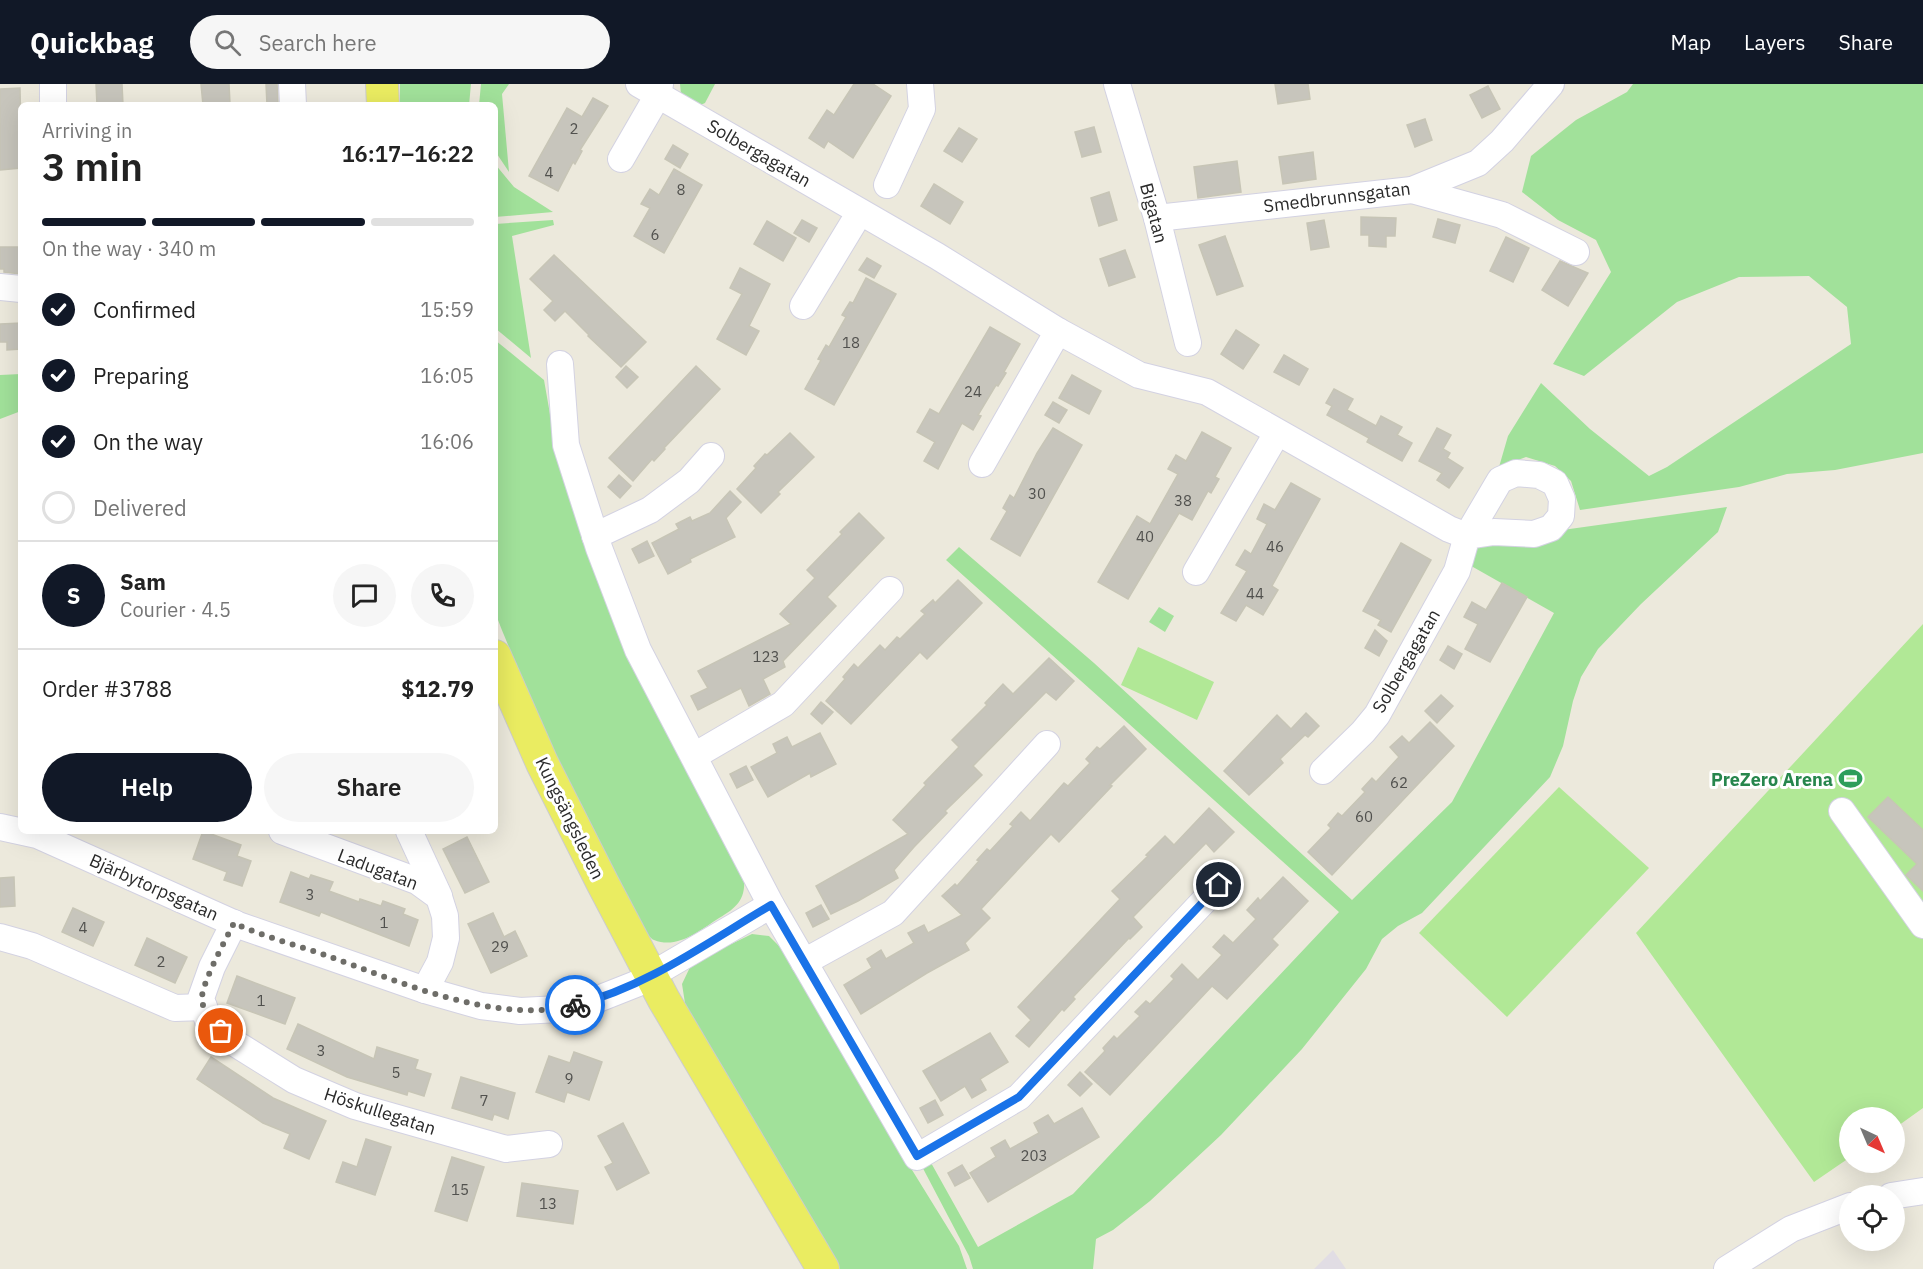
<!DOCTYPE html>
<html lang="en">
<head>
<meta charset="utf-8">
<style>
	:root { --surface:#fff; --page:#f6f6f6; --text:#222; --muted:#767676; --line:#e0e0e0; --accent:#111827 }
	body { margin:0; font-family:"IBM Plex Sans",sans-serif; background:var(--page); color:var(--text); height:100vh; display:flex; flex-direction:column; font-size:22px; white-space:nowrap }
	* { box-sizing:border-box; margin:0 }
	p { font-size:20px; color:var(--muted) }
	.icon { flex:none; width:33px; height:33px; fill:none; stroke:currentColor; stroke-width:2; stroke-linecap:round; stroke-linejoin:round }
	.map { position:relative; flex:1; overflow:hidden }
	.drawer { position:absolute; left:18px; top:18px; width:480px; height:732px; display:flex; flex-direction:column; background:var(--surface); border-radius:9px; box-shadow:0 6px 24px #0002 }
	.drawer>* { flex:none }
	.needle { width:39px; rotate:136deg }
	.fabs { position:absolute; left:1839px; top:1023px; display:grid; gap:12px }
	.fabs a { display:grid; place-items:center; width:66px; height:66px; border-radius:50%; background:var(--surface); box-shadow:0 6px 24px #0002; font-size:30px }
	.pin { position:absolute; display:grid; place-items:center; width:51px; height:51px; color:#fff; margin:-26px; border:3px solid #fff; border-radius:50%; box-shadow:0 2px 6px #0007 }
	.courier { position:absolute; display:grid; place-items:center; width:60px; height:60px; margin:-30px; border:4px solid #1a73e8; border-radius:50%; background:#fff; color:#222; box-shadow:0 2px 8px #0007 }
	.overview em { font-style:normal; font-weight:600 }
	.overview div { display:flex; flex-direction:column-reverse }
	.overview { display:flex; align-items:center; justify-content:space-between; height:102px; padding:0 24px }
	h1 { font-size:39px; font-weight:600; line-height:45px }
	.bar { display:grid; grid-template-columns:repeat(4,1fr); gap:9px 6px; align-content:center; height:72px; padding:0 24px }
	.bar i { height:8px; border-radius:4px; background:var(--line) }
	.bar .active { background:var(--accent) }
	.bar p { grid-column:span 4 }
	.line { display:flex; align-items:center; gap:15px; padding:0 24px; border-top:2px solid var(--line) }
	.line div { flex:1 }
	.round { display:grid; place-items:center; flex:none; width:63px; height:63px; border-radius:32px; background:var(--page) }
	ol { padding:0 24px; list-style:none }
	li { display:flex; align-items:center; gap:18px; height:66px }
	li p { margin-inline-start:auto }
	li .icon { padding:6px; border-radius:50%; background:var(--accent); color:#fff; stroke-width:4 }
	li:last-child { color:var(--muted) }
	li i { width:33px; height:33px; border:3px solid var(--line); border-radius:50% }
	.button { display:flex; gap:12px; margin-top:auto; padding:12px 24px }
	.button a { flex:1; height:69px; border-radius:36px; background:var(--accent); color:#fff; font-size:24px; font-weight:600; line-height:69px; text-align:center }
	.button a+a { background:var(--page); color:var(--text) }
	header { display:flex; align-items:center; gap:36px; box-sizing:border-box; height:84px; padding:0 30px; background:var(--accent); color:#fff }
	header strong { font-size:28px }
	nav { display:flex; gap:33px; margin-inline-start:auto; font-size:21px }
	.search { width:420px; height:54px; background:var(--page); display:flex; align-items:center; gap:15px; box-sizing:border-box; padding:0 21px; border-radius:33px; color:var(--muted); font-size:22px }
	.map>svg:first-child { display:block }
</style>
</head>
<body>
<header>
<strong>Quickbag</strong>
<div class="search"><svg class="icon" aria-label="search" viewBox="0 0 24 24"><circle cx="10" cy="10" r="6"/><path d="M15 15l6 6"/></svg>Search here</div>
<nav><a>Map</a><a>Layers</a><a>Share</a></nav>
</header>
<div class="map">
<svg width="1923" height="1185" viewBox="0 0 1923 1185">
	<rect width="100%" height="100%" fill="#ece9dc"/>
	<path fill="#e1dde4" d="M1333 1166 1346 1185H1314Z"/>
	<g fill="#a1e19a">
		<path d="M400 0H471L469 21H400Z"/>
		<path d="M481 0H509L502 10 509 88 495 67V21H479Z"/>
		<path d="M680 0H715L705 19 698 22 681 10Z"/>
		<path d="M1633 0H1923V369L1835 386 1787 390 1739 403 1580 426 1571 397 1555 382 1526 373 1499 383 1508 352 1541 299 1590 345 1649 392 1667 383 1851 260 1847 223 1809 192 1739 193 1677 218 1584 292 1553 280 1611 188 1596 156 1558 136 1522 108 1531 72 1576 36 1627 8Z"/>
		<path d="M495 80 514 103 553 128 495 133Z"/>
		<path d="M553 136 554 141 512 152 531 274 495 244V140Z"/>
		<path d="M495 256 544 296 557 370 744 794C746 817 735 825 716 836 698 848 677 865 654 856 628 844 510 570 495 528Z"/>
		<path d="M21 290V327L0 335V291Z"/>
		<path d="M1727 423 1718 448 1641 520 1598 565 1581 593 1573 617 1563 662 1550 693 1422 829 1398 842 1382 855 1366 885 1302 965 1221 1051 1150 1117 1113 1146 1096 1155 1093 1185H973L969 1172 917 1073 925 1068 978 1163 1073 1110 1339 828 946 476 959 463 1094 579 1352 816 1452 718 1554 529 1473 483 1457 487 1467 452 1534 450Z"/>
		<path d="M1159 523 1174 532 1165 548 1149 538Z"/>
		<path d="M752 850 769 852 787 870 875 1026 959 1162 967 1185H837L687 932 682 900 692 879Z"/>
	</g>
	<g fill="#b1e896">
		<path d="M1923 540V1024L1895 1044 1894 1034H1850L1849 1074 1814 1098 1636 849Z"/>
		<path d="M1138 563 1214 598 1197 636 1121 601Z"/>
		<path d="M1559 703 1649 784 1507 933 1419 849Z"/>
	</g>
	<g fill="#c7c5bc" stroke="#c7c5b6" stroke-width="1.5">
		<path d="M96 0H122L123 21H97Z"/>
		<path d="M201 0H229L230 20 203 21Z"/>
		<path d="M266 0H277L278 21H267Z"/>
		<path d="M854 0H873L891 12 853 74 828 57 824 64 809 54 827 26 834 31Z"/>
		<path d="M1275 0H1308L1310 15 1278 20Z"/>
		<path d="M1488 2 1500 25 1482 34 1470 11Z"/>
		<path d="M20 4 21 54H19L21 84 0 86V5Z"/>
		<path d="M593 14 608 22 580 66 582 67 575 80 573 78 558 107 529 92 567 24 582 33Z"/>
		<path d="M1425 35 1432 56 1415 63 1407 41Z"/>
		<path d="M1094 43 1101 68 1082 73 1075 48Z"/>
		<path d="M959 44 977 55 962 78 944 67Z"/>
		<path d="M673 61 688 70 680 84 665 75Z"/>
		<path d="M1313 68 1316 95 1283 100 1279 73Z"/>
		<path d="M1237 77 1241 108 1198 114 1194 83Z"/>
		<path d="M674 85 702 101 664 169 634 152 650 124 641 120 650 105 659 111Z"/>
		<path d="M934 100 963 118 950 140 921 122Z"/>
		<path d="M1109 108 1117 136 1099 142 1091 114Z"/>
		<path d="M1361 133 1396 134 1395 152H1386V163L1369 162V151H1361Z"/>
		<path d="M1438 135 1460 141 1455 159 1433 153Z"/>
		<path d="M802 136 817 144 809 158 794 149Z"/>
		<path d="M1324 136 1329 163 1311 166 1307 139Z"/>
		<path d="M767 137 796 154 783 177 754 160Z"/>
		<path d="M1225 152 1243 202 1217 211 1199 161Z"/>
		<path d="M1506 153 1529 164 1513 198 1490 187Z"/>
		<path d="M0 163H21V190L4 188V185H0Z"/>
		<path d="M1125 166 1135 193 1109 202 1100 175Z"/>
		<path d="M554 171 646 258 621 283 588 252 589 251 565 227 555 237 544 226 553 217 530 195Z"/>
		<path d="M867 174 881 182 874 194 859 186Z"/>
		<path d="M1560 177 1588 189 1568 222 1542 206Z"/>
		<path d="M740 184 770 200 749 242 759 247 746 271 717 255 742 210 730 204Z"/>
		<path d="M866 194 896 210 834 321 805 305 821 276 818 275 826 261 829 263 846 233 842 231 850 218 853 219Z"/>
		<path d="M21 239V265L7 266V258H0V240Z"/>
		<path d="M990 243 1020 260 1004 288 1006 289 998 302 996 301 978 331 981 332 973 346 962 339 938 385 924 377 935 358 917 348 930 325 939 330Z"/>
		<path d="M1236 246 1259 261 1243 285 1221 270Z"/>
		<path d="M1284 271 1308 285 1299 301 1274 288Z"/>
		<path d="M626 282 638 293 627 304 616 293Z"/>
		<path d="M696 282 720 305 664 364 665 365 654 377 652 375 633 397 609 374Z"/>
		<path d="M1072 291 1101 307 1089 330 1059 314Z"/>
		<path d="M1334 305 1353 315 1347 326 1376 342 1381 332 1402 343 1397 351 1412 359 1402 377 1367 358 1369 354 1327 331 1332 322 1326 319Z"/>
		<path d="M1053 318 1067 326 1059 339 1045 331Z"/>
		<path d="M1053 344 1082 361 1020 472 991 455 1007 427 1003 424 1010 411 1014 414 1037 369Z"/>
		<path d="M1437 344 1451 351 1443 365 1450 369 1447 374 1463 384 1449 404 1437 396 1442 389 1419 377Z"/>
		<path d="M1202 348 1231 364 1215 393 1219 395 1211 409 1208 407 1192 436 1179 429 1128 515 1098 498 1137 432 1150 440 1178 390 1168 385 1176 371 1186 377Z"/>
		<path d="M790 349 814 373 778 408 780 410 761 429 737 405 756 384 754 382 765 370 767 371Z"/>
		<path d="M619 391 631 402 620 414 608 403Z"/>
		<path d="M1291 399 1320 415 1272 502 1278 506 1263 531 1246 521 1236 537 1221 529 1247 487 1236 481 1245 466 1251 470 1267 440 1257 435 1264 420 1275 426Z"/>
		<path d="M730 407 741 418 726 434 735 453 690 475 691 478 668 490 652 459 679 445 676 440 690 433 692 437 710 429Z"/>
		<path d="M859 429 884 454 827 513 836 522 783 577 785 583 763 595 770 610 749 622 741 604 698 626 691 612 708 604 698 587 791 540 780 530 815 494 807 486 842 450 840 448Z"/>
		<path d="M647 457 654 472 639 479 632 465Z"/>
		<path d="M1401 459 1431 476 1391 548 1378 541 1381 536 1363 527Z"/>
		<path d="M958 496 982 519 927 575 920 568 851 640 826 617 845 595 843 593 854 580 858 584 880 561 885 566 897 553 900 555 925 530 921 527 933 516 935 519Z"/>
		<path d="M1502 499 1527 513 1490 578 1465 565 1478 540 1464 533 1472 518 1486 526Z"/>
		<path d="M1375 546 1387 557 1379 572 1365 564Z"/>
		<path d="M1448 562 1462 570 1454 585 1440 576Z"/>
		<path d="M1049 574 1074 597 1056 616 1046 608 973 682 982 691 945 727 947 729 914 763 894 786 898 794 858 817 831 830 816 802 908 750 893 736 926 701 924 699 959 663 952 656 987 621 985 619 1003 600 1013 610Z"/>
		<path d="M1441 611 1453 622 1437 639 1425 627Z"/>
		<path d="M821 618 833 628 822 640 811 630Z"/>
		<path d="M1306 629 1319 642 1308 653 1305 651 1280 675 1283 679 1249 711 1224 687 1277 631 1291 645Z"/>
		<path d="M1430 638 1454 662 1332 791 1308 768 1331 744 1328 741 1338 729 1342 732 1365 708 1362 705 1372 694 1376 698 1399 673 1390 663 1402 652 1409 659Z"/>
		<path d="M1124 642 1146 665 1110 701 1112 702 1059 758 1051 750 981 825 990 834 965 859 969 866 927 889 861 930 844 901 872 884 867 875 881 866 886 875 914 859 908 849 924 841 928 849 962 831 942 812 955 800 957 802 979 777 977 776 987 765 990 767 1013 742 1010 740 1021 728 1030 737 1064 699 1068 702 1090 679 1086 675 1097 663 1100 665Z"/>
		<path d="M820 649 836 680 811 693 810 689 768 713 751 683 777 669 773 660 787 653 792 663Z"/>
		<path d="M746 682 753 696 737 704 730 690Z"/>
		<path d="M1888 713 1923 746V807L1906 791 1917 780 1868 733Z"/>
		<path d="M1209 724 1234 748 1214 768 1206 759 1133 833 1142 843 1130 855 1129 854 1073 913 1075 915 1064 927 1062 925 1029 963 1016 952 1031 936 1018 923 1120 815 1112 807 1148 772 1146 771 1165 752 1174 761Z"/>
		<path d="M203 747 241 761 237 772 251 777 242 802 224 796 227 788 193 775Z"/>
		<path d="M467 753 489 798 465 809 443 765Z"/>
		<path d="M291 788 309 795 311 791 333 798 329 807 359 818 360 815 381 822 383 817 405 825 403 830 418 836 409 862 321 828 319 832 280 818Z"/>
		<path d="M14 793 15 822 0 823V794Z"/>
		<path d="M1283 793 1308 817 1272 855 1278 861 1227 915 1212 902 1110 1011 1085 988 1105 967 1103 964 1114 952 1117 955 1140 932 1135 928 1146 917 1150 920 1174 895 1171 892 1182 880 1198 896 1222 871 1213 863 1224 851 1233 859 1256 835 1247 826 1258 814 1260 817Z"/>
		<path d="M821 821 829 835 813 843 806 829Z"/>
		<path d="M73 824 104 838 93 862 62 848Z"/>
		<path d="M493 829 504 853 515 847 527 872 491 889 468 840Z"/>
		<path d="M147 854 187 873 175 899 135 881Z"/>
		<path d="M237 892 295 914 285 940 227 919Z"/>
		<path d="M298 940 374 975 377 963 418 976 415 985 431 990 424 1012 408 1007 407 1011 347 993 287 965Z"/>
		<path d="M990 949 1008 978 980 995 986 1006 972 1014 965 1002 941 1017 923 987Z"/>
		<path d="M574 968 602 978 589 1016 567 1008 564 1018 536 1008 549 972 570 979Z"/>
		<path d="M211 973 273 1014 326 1037 309 1075 284 1064 290 1050 263 1039 197 995Z"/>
		<path d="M1080 988 1092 1000 1080 1012 1068 1001Z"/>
		<path d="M461 993 515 1009 508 1035 494 1030 492 1036 452 1024Z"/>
		<path d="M935 1016 943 1031 928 1039 920 1024Z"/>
		<path d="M1082 1024 1099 1053 988 1118 970 1089 996 1073 991 1064 1005 1056 1010 1065 1039 1049 1034 1039 1048 1031 1054 1040Z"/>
		<path d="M623 1039 649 1089 617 1106 605 1083 613 1079 598 1052Z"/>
		<path d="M366 1055 391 1063 375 1111 336 1098 343 1078 357 1083Z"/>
		<path d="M452 1073 484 1083 467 1137 435 1127Z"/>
		<path d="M962 1081 970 1094 955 1102 948 1089Z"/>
		<path d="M522 1099 578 1107 573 1140 517 1132Z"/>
	</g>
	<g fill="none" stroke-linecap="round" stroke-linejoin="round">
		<defs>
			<g id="minor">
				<path d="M53 0V21"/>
				<path d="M292 0 293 21"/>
				<path d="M639 0 937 172 1058 247 1139 291 1207 308 1449 445 1467 452 1494 448 1534 450 1551 444 1561 432 1562 415 1555 399 1539 391 1516 389 1500 396 1467 452 1457 487 1377 631 1363 648 1323 687"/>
				<path d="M1117 0 1157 134 1188 259"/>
				<path d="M621 75 658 11 660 0"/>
				<path d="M887 101 922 25 920 0"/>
				<path d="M1412 106 1502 131 1576 168"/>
				<path d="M1157 134 1412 106 1478 79 1502 57 1551 0"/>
				<path d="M0 203 21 205"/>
				<path d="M803 222 860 128"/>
				<path d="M560 280 566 361 599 464 638 566 771 821 917 1073 1019 1013 1219 801"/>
				<path d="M982 380 1058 247"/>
				<path d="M595 452 650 426 689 397 711 372"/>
				<path d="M1196 488 1277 349"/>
				<path d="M694 672 783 620 890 506"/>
				<path d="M1842 727 1923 841"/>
				<path d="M0 743 37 751 238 841 425 906 481 922 520 927 560 925 593 917 636 900 771 821"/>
				<path d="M282 747 417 797 439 813 445 832 446 854 440 878 425 906"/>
				<path d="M409 747 439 812"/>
				<path d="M234 839 212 883 201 914 208 937 233 958 294 996 355 1022 506 1065 549 1060"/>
				<path d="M0 853 32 862 175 924 204 923"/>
				<path d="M804 878 893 829 1047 660"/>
				<path d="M1891 1112 1923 1107"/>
				<path d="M1727 1185 1791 1145 1850 1122"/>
			</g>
			<g id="major">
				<path d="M382 0 383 21"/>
				<path d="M495 572 542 679 603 800 664 916 823 1185"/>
			</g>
		</defs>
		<use href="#minor" stroke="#d3d2e2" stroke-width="28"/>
		<use href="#major" stroke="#ccc" stroke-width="34"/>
		<use href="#minor" stroke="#fff" stroke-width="26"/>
		<use href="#major" stroke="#eaec61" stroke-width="32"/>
	</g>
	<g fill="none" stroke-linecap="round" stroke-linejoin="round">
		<path stroke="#6e6d68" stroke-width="6" stroke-dasharray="0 10.8" d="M221 947C211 939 204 930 202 916 200 902 227 853 234 839 264 853 297 861 328 872 403 899 495 941 575 921"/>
		<path stroke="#1a73e8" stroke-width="8" d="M575 921C647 903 708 858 771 821L917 1072 1019 1013 1219 801"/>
	</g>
	<defs>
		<symbol id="stadium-bare" viewBox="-9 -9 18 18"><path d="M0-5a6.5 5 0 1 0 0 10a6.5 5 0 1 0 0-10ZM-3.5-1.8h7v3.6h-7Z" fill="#2e9e5b" stroke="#fff" stroke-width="2.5" paint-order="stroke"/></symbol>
	</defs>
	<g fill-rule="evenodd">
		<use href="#stadium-bare" x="1834" y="678" width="33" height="33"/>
	</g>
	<g text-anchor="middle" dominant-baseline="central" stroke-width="6" stroke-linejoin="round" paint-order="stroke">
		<g font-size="15" fill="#51514e">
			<text x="574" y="44">2</text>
			<text x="549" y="88">4</text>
			<text x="681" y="105">8</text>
			<text x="655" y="150">6</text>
			<text x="851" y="258">18</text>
			<text x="973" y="307">24</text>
			<text x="1037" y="409">30</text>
			<text x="1183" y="416">38</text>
			<text x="1145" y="452">40</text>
			<text x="1275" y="462">46</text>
			<text x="1255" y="509">44</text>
			<text x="766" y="572">123</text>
			<text x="1399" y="698">62</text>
			<text x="1364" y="732">60</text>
			<text x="310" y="810">3</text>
			<text x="384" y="838">1</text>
			<text x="83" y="843">4</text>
			<text x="500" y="862">29</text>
			<text x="161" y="877">2</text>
			<text x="261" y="916">1</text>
			<text x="321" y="966">3</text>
			<text x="396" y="988">5</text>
			<text x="569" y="994">9</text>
			<text x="484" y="1016">7</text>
			<text x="1034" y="1071">203</text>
			<text x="460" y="1105">15</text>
			<text x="548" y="1119">13</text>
		</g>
		<g font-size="18" fill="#2a2a2a" stroke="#fff">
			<text transform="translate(759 69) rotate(30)">Solbergagatan</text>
			<text transform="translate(1337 113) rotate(-7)">Smedbrunnsgatan</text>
			<text transform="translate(1154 129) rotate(75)">Bigatan</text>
			<text transform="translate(1406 577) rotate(-60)">Solbergagatan</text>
			<text transform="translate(570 734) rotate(64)">Kungsängsleden</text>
			<text transform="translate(378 785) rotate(21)">Ladugatan</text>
			<text transform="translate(154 803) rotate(24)">Bjärbytorpsgatan</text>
			<text transform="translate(380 1027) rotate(18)">Höskullegatan</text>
		</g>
		<g font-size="18" font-weight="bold" fill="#27864d" stroke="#fff" text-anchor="end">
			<text x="1833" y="695">PreZero Arena</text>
		</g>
	</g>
</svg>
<div class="fabs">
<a><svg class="needle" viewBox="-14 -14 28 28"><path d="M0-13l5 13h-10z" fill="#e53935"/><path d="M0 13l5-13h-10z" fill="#767676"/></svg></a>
<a><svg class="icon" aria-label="locate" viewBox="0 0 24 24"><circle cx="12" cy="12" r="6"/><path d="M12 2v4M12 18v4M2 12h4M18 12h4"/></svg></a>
</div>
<div class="pin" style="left:221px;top:947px;background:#ea580c"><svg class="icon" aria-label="bag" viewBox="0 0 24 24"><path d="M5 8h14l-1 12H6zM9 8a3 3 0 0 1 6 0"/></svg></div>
<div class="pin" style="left:1219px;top:801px;background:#1f2937"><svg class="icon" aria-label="home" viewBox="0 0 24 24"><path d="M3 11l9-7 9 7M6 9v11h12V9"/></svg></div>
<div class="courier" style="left:575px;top:921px"><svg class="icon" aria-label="bike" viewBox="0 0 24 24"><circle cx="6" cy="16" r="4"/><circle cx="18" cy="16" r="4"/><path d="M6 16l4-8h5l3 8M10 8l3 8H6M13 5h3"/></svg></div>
<section class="drawer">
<div class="overview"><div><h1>3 min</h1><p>Arriving in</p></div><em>16:17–16:22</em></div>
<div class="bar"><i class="active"></i><i class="active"></i><i class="active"></i><i></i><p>On the way · 340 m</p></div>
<ol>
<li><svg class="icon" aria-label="check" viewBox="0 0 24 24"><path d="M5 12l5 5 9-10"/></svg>Confirmed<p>15:59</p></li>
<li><svg class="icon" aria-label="check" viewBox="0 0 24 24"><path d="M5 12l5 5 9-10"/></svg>Preparing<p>16:05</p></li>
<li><svg class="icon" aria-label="check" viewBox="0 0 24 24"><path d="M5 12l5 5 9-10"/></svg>On the way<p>16:06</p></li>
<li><i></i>Delivered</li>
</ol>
<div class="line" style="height:108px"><b class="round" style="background:var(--accent);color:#fff">S</b><div><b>Sam</b><p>Courier · 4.5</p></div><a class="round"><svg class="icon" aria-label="chat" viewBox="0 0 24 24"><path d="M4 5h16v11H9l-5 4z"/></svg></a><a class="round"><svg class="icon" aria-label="phone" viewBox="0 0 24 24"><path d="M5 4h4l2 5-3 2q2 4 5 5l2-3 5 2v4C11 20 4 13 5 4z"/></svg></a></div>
<div class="line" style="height:78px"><div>Order #3788</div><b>$12.79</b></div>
<div class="button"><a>Help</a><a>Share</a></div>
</section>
</div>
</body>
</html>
